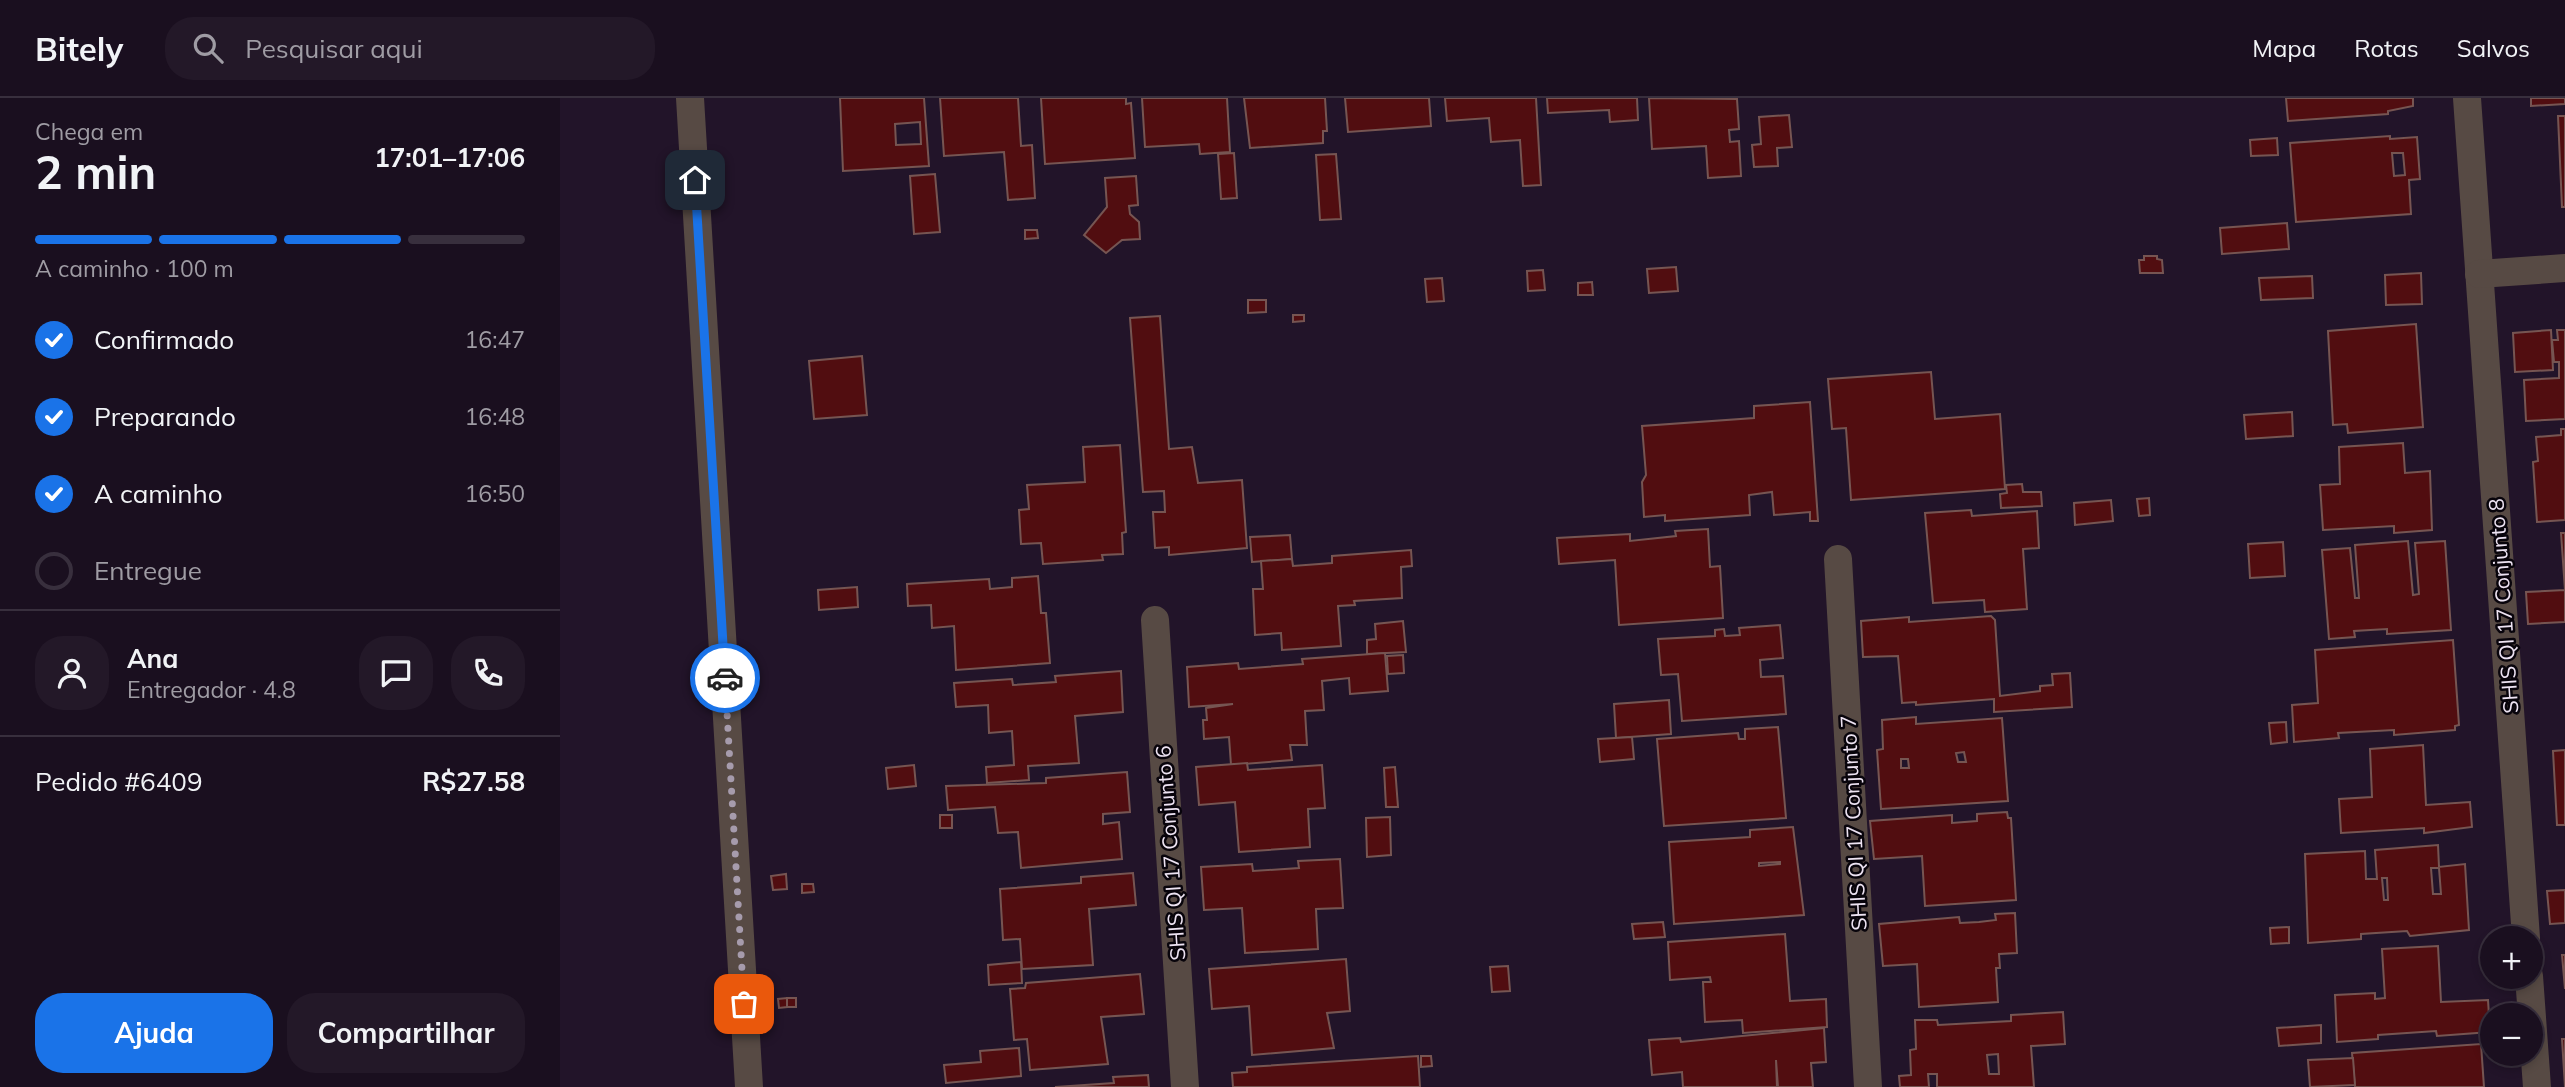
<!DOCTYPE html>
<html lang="pt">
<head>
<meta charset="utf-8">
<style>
	:root { --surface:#1a0f1f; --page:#231828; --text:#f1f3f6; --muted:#9f9ca4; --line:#382f3d; --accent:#1a73e8 }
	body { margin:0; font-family:Mulish,sans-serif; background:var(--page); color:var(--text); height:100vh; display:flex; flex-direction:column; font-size:26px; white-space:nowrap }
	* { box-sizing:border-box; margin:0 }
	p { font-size:23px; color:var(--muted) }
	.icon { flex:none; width:38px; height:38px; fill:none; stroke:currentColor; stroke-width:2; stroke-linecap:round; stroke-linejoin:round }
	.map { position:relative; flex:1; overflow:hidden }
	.sheet { display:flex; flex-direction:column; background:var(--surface); width:560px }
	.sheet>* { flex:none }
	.controls { position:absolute; left:1920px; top:828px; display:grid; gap:14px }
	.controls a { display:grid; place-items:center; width:63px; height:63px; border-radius:50%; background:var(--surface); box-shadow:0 4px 10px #0003,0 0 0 2px var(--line); font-size:35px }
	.pin { position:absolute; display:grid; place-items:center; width:60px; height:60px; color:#fff; margin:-30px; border-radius:14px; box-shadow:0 4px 10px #0006 }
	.courier { position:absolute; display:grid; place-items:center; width:70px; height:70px; margin:-35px; border:5px solid #1a73e8; border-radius:50%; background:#fff; color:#222; box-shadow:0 2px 9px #0007 }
	.head em { font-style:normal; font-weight:700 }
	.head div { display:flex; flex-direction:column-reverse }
	.head { display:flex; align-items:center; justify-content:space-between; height:119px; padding:0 35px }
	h1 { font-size:46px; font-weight:700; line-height:52px }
	.bar { display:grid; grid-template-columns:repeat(4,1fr); gap:10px 7px; align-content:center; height:84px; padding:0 35px }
	.bar i { height:9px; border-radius:5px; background:var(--line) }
	.bar .active { background:var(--accent) }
	.bar p { grid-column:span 4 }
	.line { display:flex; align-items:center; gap:18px; padding:0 35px; border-top:2px solid var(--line) }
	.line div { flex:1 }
	.round { display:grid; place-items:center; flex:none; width:74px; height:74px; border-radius:28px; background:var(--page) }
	ol { padding:0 35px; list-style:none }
	li { display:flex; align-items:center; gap:21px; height:77px }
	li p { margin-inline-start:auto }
	li .icon { padding:7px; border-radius:50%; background:var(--accent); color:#fff; stroke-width:4 }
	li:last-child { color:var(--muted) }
	li i { width:38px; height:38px; border:4px solid var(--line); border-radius:50% }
	.cta { display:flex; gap:14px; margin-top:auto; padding:14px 35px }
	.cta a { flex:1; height:80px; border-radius:28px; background:var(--accent); color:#fff; font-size:28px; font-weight:700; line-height:80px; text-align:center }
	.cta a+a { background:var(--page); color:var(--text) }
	header { display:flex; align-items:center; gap:42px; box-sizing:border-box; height:98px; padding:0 35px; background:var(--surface); border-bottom:2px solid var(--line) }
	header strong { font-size:33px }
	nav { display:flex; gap:38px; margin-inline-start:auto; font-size:24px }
	.search { width:490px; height:63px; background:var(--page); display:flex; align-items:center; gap:18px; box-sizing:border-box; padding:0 24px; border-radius:28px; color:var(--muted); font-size:26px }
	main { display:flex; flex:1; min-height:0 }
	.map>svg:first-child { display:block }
</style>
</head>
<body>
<header>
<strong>Bitely</strong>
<div class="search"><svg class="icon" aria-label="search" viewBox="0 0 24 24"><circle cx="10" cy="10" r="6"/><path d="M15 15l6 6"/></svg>Pesquisar aqui</div>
<nav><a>Mapa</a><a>Rotas</a><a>Salvos</a></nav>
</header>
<main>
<section class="sheet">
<div class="head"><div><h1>2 min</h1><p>Chega em</p></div><em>17:01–17:06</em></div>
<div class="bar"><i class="active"></i><i class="active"></i><i class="active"></i><i></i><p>A caminho · 100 m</p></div>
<ol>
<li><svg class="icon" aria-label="check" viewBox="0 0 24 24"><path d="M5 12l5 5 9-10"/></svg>Confirmado<p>16:47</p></li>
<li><svg class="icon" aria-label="check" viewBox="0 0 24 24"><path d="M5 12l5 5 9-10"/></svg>Preparando<p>16:48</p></li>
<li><svg class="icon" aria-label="check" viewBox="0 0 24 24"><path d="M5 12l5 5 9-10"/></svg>A caminho<p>16:50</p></li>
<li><i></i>Entregue</li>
</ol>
<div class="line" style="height:126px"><a class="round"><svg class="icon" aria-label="person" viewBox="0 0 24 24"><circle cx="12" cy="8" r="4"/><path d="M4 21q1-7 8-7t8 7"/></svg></a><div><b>Ana</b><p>Entregador · 4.8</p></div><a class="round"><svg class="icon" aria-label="chat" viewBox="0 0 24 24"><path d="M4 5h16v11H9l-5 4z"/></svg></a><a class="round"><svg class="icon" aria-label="phone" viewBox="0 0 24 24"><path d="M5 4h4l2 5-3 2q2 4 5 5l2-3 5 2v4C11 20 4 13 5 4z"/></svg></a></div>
<div class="line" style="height:91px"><div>Pedido #6409</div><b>R$27.58</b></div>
<div class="cta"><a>Ajuda</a><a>Compartilhar</a></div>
</section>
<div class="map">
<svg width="2005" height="989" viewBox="0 0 2005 989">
	<rect width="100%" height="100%" fill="#221429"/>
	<g fill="#510d10" stroke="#765552" stroke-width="2" fill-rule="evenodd">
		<path d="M364 0 369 68 283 73 280 0ZM360 24 361 46 336 47 335 26Z"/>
		<path d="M380 0H458L461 48 472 47 475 100 448 102 444 54 384 58Z"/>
		<path d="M481 0H566V6L571 5 575 60 485 66Z"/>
		<path d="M582 0H667L670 54 640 56 639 46 585 49Z"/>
		<path d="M684 0H765L767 33H763V45L690 50Z"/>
		<path d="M785 0H869L871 28 788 34Z"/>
		<path d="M885 0H976L981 87 963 88 960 42 931 44 929 20 887 23Z"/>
		<path d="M987 0H1077L1078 22 1050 24 1049 12 988 15Z"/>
		<path d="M1089 0 1177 1 1179 31 1169 32 1170 44 1179 43 1181 78 1148 80 1146 48 1092 51Z"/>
		<path d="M1726 0H1853V8L1828 13V16L1728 23Z"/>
		<path d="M1971 0H2005V6L1971 8Z"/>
		<path d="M1229 17 1232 49 1217 50 1218 68 1194 69 1192 47 1201 46 1199 19Z"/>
		<path d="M1998 18H2005V109H2002Z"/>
		<path d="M1830 38V41L1857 39 1860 81 1849 82 1851 116 1736 124 1730 45ZM1832 55H1843L1845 77 1834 78Z"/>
		<path d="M1717 40 1718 57 1691 58 1690 42Z"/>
		<path d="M674 55 677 100 661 101 658 56Z"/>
		<path d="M776 56 781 121 760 122 756 57Z"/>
		<path d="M375 76 380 134 354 136 350 78Z"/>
		<path d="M576 78 578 107 569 108 570 116 579 124 580 141 562 142 546 155 524 137 547 109 545 80Z"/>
		<path d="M1727 125 1729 151 1662 156 1660 130Z"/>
		<path d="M465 132H477L478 140 465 141Z"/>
		<path d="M1584 158H1597V161L1602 162 1603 175H1580L1579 162H1584Z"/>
		<path d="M1116 169 1118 193 1089 195 1087 171Z"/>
		<path d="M983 172 985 192 968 193 967 173Z"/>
		<path d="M1861 175 1862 206 1826 207 1825 177Z"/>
		<path d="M1752 178 1753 200 1701 202 1699 180Z"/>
		<path d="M882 180 884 203 867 204 865 181Z"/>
		<path d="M1032 184 1033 197H1018V185Z"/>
		<path d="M688 202H706V214L688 215Z"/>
		<path d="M733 217H744V223L733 224Z"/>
		<path d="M600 218 609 351 632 349 638 385 682 382 687 450 609 457V449L595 450 593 414H605L604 393 583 394 570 220Z"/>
		<path d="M1856 226 1863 329 1788 335 1787 326 1773 327 1768 233Z"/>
		<path d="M1991 232 1993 272 1955 274 1953 235Z"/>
		<path d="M1997 232H2005V321L1966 323 1964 282 1999 280V264H1994L1992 242H1998Z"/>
		<path d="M302 258 307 317 254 321 249 263Z"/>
		<path d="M1371 274 1375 321 1440 316 1445 391 1291 402 1286 330 1272 331 1268 281Z"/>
		<path d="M1250 304 1258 423H1250V414L1214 417 1212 394 1189 397 1190 417 1105 423V417L1084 419 1082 384 1086 377 1082 328 1194 320V308Z"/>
		<path d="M1732 314 1733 338 1686 341 1684 317Z"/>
		<path d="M2001 331H2005V422L1977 424 1973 364 1978 363 1976 339 2001 337Z"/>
		<path d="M1843 345 1845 375 1870 373 1872 432 1834 435V428L1763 432 1760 387 1780 386 1779 349Z"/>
		<path d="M560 347 566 434 562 435 563 456 542 457 543 462 483 466 481 445 461 446 459 412 469 411 467 387 525 384 523 349Z"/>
		<path d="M1462 386 1463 394H1481L1482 408 1441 410 1440 396 1447 395 1446 387Z"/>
		<path d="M1589 400 1590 417 1579 418 1577 401Z"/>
		<path d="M1551 402 1553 423 1515 427 1514 405Z"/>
		<path d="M1411 412 1412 418 1477 413 1479 450 1463 451 1467 511 1425 514 1424 502 1373 505 1365 415Z"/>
		<path d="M1148 431 1150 469 1160 468 1163 520 1059 527 1055 462 999 466 997 440 1070 436V443L1116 438 1115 433Z"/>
		<path d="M2001 435H2005V524L1968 526 1966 494 2005 492Z"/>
		<path d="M730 437 732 461 692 464 690 439Z"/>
		<path d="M1848 443 1853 497 1859 496 1855 445 1885 443 1891 532 1827 536V531L1794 533 1795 539 1769 541 1762 452 1790 450 1795 500H1799L1795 447Z"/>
		<path d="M1723 444 1725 478 1690 480 1688 446Z"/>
		<path d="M851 452 852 468 841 469 842 500 794 503 795 507 778 508 781 548 722 552 721 535 695 537 693 491H703L701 463 732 461 733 468 772 465V458Z"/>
		<path d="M478 478 481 515H486L490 565 396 572 394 528 372 530 371 507 348 508 347 486 429 481 430 491 452 489V480Z"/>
		<path d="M297 489 298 509 259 512 258 492Z"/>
		<path d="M1431 518 1435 522 1440 598 1480 593V588L1493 587 1492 576 1510 575 1512 609 1434 614V601L1356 607V604L1342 605 1338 558 1303 559 1301 523 1349 519V524Z"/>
		<path d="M843 523 846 554 807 556V542L816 541 815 526Z"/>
		<path d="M1220 527 1223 560 1200 562 1201 579 1223 578 1226 616 1122 623 1118 576 1101 577 1098 541 1155 538V532L1164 531 1165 538 1180 537 1179 530Z"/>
		<path d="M1893 542 1899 627 1895 628V632L1834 637V632L1778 635 1779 640 1734 644 1732 607 1758 605 1755 552Z"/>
		<path d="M825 555 828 593 790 596 789 580 762 583 764 612 745 613 747 647H730L732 662 671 667 669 639 644 641 643 622H647L646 610 673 606 629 609 627 569 678 565 679 571 743 566 742 561Z"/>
		<path d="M843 557 844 575 828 576 827 558Z"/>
		<path d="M561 573 563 614 515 618 519 665 468 668 469 682 427 685 426 669 454 667 452 633 429 635 428 607 396 609 394 585 452 581 453 587 496 584 495 578Z"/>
		<path d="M1109 602 1111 636 1056 640 1054 606Z"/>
		<path d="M1356 619V626L1442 620 1448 703 1321 711 1317 652 1323 651 1322 622ZM1404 654 1406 664H1398L1396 655ZM1341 661H1348L1349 670H1341Z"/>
		<path d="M1726 624 1727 644 1711 646 1709 625Z"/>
		<path d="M1218 629 1226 720 1104 728 1097 641 1178 635 1179 641H1185V631Z"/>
		<path d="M1072 639 1074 661 1040 664 1038 641Z"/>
		<path d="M1863 647 1866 707 1910 704 1912 729 1864 735V730L1781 735 1779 701 1812 699 1810 651Z"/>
		<path d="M2005 652V727H1997L1993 653Z"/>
		<path d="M687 665 688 672 762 667 765 710 748 711 750 749 679 754 675 704 639 707 636 669Z"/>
		<path d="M354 667 356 688 328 691 326 670Z"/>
		<path d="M835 669 838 709H826L824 670Z"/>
		<path d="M567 674 570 714 543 716V726L559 724 562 761 461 770 458 734 438 735 435 709 388 712 386 688 486 685V680Z"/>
		<path d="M1447 714 1448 720H1451L1456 802 1365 808 1362 758 1314 761 1310 723 1392 717V725L1417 723V716Z"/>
		<rect x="380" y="717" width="12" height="13"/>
		<path d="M830 719 831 757 807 759 806 720Z"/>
		<path d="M1233 729 1244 817 1114 826 1109 744 1190 739V732ZM1220 764V766L1199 768V765Z"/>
		<path d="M1878 747 1879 769 1905 766 1909 832 1850 838 1847 833 1801 836V841L1748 845 1745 756 1805 753 1806 781H1817L1815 752ZM1871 770H1879L1881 796H1873ZM1822 780H1827L1828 802H1824Z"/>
		<path d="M780 761 783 810 756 811 758 851 685 855 682 810 644 812 641 769 692 766 693 773 739 770 738 763Z"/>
		<path d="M573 775 576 807 529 811 533 867 462 871 460 841 443 842 440 791 521 785V779Z"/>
		<path d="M226 776 227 791 213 792 211 778Z"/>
		<path d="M242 786H253L254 794 242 795Z"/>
		<path d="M2005 792V825L1990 826 1987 793Z"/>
		<path d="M1455 815 1457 855 1439 856 1440 870H1436L1438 904 1359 909 1357 866 1323 868 1319 826 1399 819 1400 825 1419 824 1436 822 1435 816Z"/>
		<path d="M1103 824 1105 839 1074 841 1072 826Z"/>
		<path d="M1729 829V845L1711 846 1710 830Z"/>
		<path d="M1225 836 1230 903 1266 901 1267 929 1183 935 1182 922 1145 924 1143 884H1151L1150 879 1110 882 1108 844Z"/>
		<path d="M1878 848 1881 904 1928 902 1930 934 1877 938 1876 933 1818 937V941L1777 944 1775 897 1815 895V901L1825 900 1822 851Z"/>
		<path d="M2002 857H2005V891Z"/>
		<path d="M786 861 790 913 767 915 774 950 692 957 689 908 652 911 649 871Z"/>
		<path d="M461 864 462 885 429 887 428 867Z"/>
		<path d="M948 868 950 893 932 894 930 869Z"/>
		<path d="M580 876 584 916 541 919 548 966 470 972 467 941 454 942 450 891 465 890 466 885Z"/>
		<path d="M227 900V909L219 910 218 901Z"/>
		<rect x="227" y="900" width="9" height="9"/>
		<path d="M1503 914 1505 946 1471 948 1474 989H1377V976H1368L1369 989H1340L1339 978 1351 977 1350 952 1356 951 1355 922H1377L1378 927 1451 923V917ZM1438 956 1439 976H1429L1427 957Z"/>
		<path d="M1761 927V945L1719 948 1717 930Z"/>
		<path d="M1264 930 1266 964 1251 965 1253 989H1218L1216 962 1217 989H1123L1122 974 1092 977 1089 942 1120 940 1121 944Z"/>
		<path d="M2002 941H2005V989Z"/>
		<path d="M1921 946 1924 989H1795L1792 955Z"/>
		<path d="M459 950 461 978 386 985 384 967 421 964 420 953Z"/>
		<path d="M858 958 860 989H673L672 975 687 974V969Z"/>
		<path d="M861 958H871L872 968 861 969Z"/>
		<path d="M1793 960 1795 987 1750 989 1748 962Z"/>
		<path d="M588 977 589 989H495L554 985 553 979Z"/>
	</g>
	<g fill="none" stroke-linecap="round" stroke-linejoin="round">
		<g stroke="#574a44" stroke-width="28">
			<path d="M130 0 189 989"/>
			<path d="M1907 0 1966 840"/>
			<path d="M1919 176 2005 170"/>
			<path d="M1278 461 1308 989"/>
			<path d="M595 522 625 989"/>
			<path d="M1969 878 1977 989"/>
		</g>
	</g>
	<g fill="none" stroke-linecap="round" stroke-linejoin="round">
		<path stroke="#a69bac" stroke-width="7" stroke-dasharray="0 12.6" d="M165 580 184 906"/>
		<path stroke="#1a73e8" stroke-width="9" d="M135 82 165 580"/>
	</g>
	<g text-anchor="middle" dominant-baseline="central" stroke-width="5" stroke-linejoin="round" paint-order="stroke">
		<g font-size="21" fill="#ede3f2" stroke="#08040b">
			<text transform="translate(1943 508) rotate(-94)">SHIS QI 17 Conjunto 8</text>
			<text transform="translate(1293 725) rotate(-93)">SHIS QI 17 Conjunto 7</text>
			<text transform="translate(610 755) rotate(-94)">SHIS QI 17 Conjunto 6</text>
		</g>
	</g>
</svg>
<div class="controls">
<a>+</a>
<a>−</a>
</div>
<div class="pin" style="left:184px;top:906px;background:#ea580c"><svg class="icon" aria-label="bag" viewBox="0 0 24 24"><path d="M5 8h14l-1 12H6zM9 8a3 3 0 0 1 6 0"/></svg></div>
<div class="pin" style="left:135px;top:82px;background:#1f2937"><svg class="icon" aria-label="home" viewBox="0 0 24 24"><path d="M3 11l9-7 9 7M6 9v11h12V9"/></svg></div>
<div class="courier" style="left:165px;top:580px"><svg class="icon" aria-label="car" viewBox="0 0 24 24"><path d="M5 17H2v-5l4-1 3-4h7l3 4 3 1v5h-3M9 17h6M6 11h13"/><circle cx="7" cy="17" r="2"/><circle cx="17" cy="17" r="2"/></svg></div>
</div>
</main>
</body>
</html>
